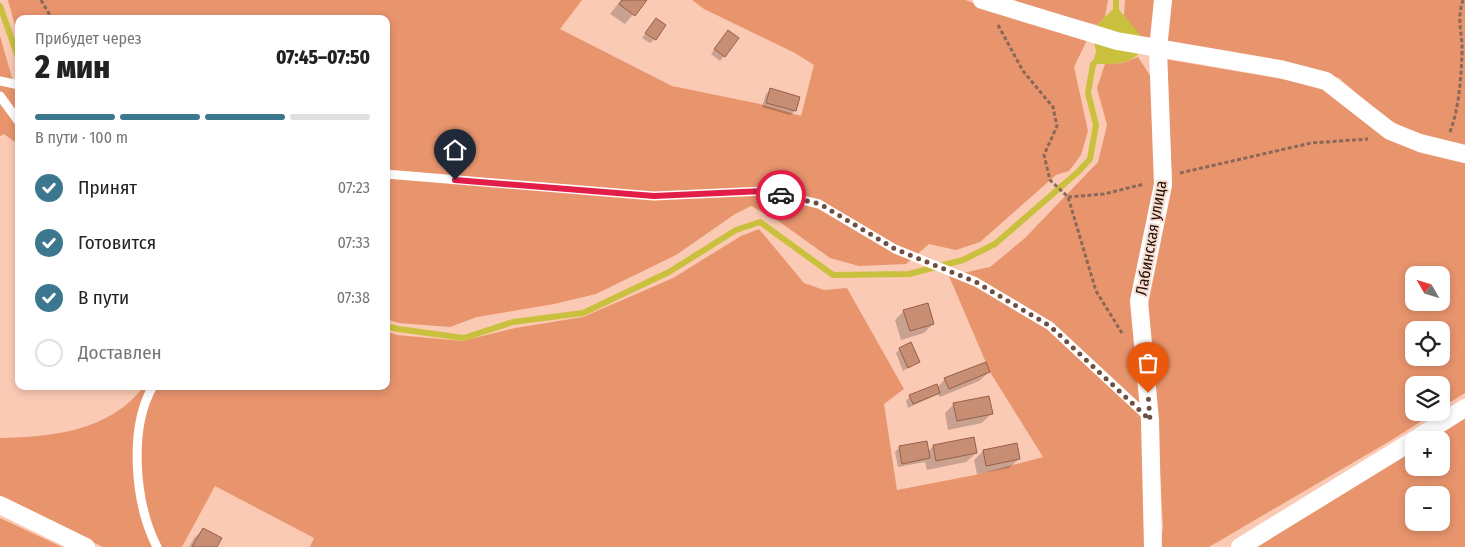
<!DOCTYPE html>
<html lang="ru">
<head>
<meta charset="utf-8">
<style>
	:root { --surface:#fff; --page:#f6f6f6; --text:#222; --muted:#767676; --line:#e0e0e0; --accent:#3b778e }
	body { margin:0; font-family:"Fira Sans Condensed",sans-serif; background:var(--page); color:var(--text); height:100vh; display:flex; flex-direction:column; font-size:19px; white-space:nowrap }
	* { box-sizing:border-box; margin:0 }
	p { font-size:16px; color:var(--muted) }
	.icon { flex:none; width:28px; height:28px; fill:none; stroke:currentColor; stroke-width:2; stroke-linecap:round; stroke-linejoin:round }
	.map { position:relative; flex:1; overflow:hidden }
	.drawer { position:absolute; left:15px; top:15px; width:375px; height:375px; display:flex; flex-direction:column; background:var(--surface); border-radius:10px; box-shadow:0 2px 8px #0003 }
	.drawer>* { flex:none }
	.needle { width:32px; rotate:309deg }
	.controls { position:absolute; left:1405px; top:266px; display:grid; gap:10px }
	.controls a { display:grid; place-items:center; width:45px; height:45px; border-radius:10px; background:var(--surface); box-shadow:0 2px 8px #0003; font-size:25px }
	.pin { position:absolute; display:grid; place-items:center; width:42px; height:42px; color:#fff; margin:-51px -21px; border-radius:50% 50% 50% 0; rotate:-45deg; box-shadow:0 0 5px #0007 }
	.pin .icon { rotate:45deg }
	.courier { position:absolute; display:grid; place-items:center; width:50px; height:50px; margin:-25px; border:4px solid #e11d48; border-radius:50%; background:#fff; color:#222; box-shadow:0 1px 6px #0007 }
	.summary em { font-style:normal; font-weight:800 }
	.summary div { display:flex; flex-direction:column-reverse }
	.summary { display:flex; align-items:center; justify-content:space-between; height:85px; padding:0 20px }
	h1 { font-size:32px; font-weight:800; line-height:38px }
	.bar { display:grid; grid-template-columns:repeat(4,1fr); gap:8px 5px; align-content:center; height:60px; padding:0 20px }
	.bar i { height:6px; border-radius:4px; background:var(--line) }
	.bar .selected { background:var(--accent) }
	.bar p { grid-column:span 4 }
	ol { padding:0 20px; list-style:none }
	li { display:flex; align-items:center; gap:15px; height:55px }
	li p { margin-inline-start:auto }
	li .icon { padding:5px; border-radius:50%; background:var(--accent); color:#fff; stroke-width:4 }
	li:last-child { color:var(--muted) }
	li i { width:28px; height:28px; border:2px solid var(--line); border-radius:50% }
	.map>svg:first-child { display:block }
</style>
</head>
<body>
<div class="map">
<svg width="1465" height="547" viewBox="0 0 1465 547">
	<rect width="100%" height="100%" fill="#fbcab4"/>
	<g fill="#e8946d" fill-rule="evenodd">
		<path d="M8 0H582L560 29 672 86 760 104 801 116 814 65 795 53 704 9 692 0H965L1087 40 1074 67 1088 131 1081 155 1069 171 1056 175 980 242 956 250 929 244 906 264 859 266 830 258 777 220 751 206 735 214 676 255 596 294 554 304 477 317 450 327 399 323 386 319V19H19V40Z"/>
		<path d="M997 0H1108L1105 17 1097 25Z"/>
		<path d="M1125 0H1465V147L1421 136 1385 118 1339 78 1309 68 1143 42 1124 16Z"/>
		<path d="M0 36 19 102V145L4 134 0 136Z"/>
		<path d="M1138 57 1151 77 1158 191 1133 306 1144 434 1145 547H310L314 538 215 486 182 547H103L0 498V438C52 437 111 431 144 386H386V331L397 335 462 341 515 328 583 317 673 278 741 236 759 229 804 283 824 290 847 288 904 389 884 404 897 490 975 475 1043 457 990 372 949 276 990 267 1025 238 1098 162 1107 125 1097 88 1105 64 1122 63Z"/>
		<path d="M1164 59 1323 86 1387 135 1421 153 1465 163V393L1441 408V385H1414V412L1434 413 1390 441 1209 547H1160L1163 527 1157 419 1147 310 1172 187 1168 87ZM1414 275H1441V302H1414ZM1414 330H1441V358H1414Z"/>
		<path d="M1465 414V547H1253L1414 446V468H1441V440H1423ZM1414 495H1441V522H1414Z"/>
		<path d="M0 518 62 547H0Z"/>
	</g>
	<path fill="#c9c03e" d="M1116 6 1141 36 1145 46C1132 66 1115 64 1093 64L1096 51 1092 33 1097 25Z"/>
	<g fill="#0003">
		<path d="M621 0H645L625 24 610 14Z"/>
		<path d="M652 24 655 39 650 43 642 38Z"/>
		<path d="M724 36V56L720 61 711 54Z"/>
		<path d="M771 89 798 97 795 111 790 115 762 107 766 94Z"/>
		<path d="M904 311 933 324 924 333 901 340 895 320Z"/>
		<path d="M900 349 918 362 903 371 896 353Z"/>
		<path d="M989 372 979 381 940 397 938 394 908 408 906 401 910 396 937 388 945 379Z"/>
		<path d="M954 404 991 414 982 423 948 430 945 413Z"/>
		<path d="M973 438 976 453 966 462 927 470 925 462 898 467 895 452 900 447 928 452 933 446Z"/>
		<path d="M983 451 1019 459 1009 468 977 474 974 460Z"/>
		<path d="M204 529 216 547H189L194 538Z"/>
	</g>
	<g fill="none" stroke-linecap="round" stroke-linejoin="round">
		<g stroke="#c9c03e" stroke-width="6">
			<path d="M1116 0V14"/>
			<path d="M0 6 19 60"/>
			<path d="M386 326 398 329 464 338 513 322 583 313 669 272 736 230 760 222 833 275 909 274 963 260 995 244 1078 172 1090 159 1096 125 1088 93 1093 64 1099 59"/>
		</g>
	</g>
	<g fill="#c78e74" stroke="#966048">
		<path d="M622 0H647L635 16 619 4Z"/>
		<path d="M656 18 666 25 656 40 645 33Z"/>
		<path d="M728 30 739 38 725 57 714 49Z"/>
		<path d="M770 88 800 97 796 111 766 103Z"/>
		<path d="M928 303 934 324 910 331 903 310Z"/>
		<path d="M911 342 920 362 908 368 899 348Z"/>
		<path d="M986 362 990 372 949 389 944 378Z"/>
		<path d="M937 384 940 393 913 404 909 395Z"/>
		<path d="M989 396 993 414 957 421 953 403Z"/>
		<path d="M974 437 977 453 936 461 933 445Z"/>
		<path d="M927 441 930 458 902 464 899 446Z"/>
		<path d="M1017 443 1020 459 986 466 983 450Z"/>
		<path d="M203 528 222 538 217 547H192Z"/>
	</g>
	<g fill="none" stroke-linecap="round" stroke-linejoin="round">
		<g stroke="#8a6859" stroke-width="3" stroke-dasharray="4 2.5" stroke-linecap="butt">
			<path d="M41 0 52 19"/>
			<path d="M998 25 1023 71 1053 107 1057 126 1044 155 1050 180 1068 197 1096 291 1122 333"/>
			<path d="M1450 132C1459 108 1461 80 1462 54 1463 34 1456 20 1463 0"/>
			<path d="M1180 173 1311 143 1368 139"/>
			<path d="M1068 197 1104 194 1144 184"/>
		</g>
		<g stroke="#fff" stroke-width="9">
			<path d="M0 81 19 85"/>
			<path d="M0 96 19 122"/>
			<path d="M386 174 654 196 764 191 819 204 895 249 976 282 1050 326 1149 418"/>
			<path d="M153 386C128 429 135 504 157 547"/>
		</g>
		<g stroke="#fff" stroke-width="18">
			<path d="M982 0 1117 41 1280 69 1326 81 1390 131 1420 143 1465 154"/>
			<path d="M1414 440 1465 408"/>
			<path d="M0 505 86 547"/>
			<path d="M1153 547 1150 420 1139 301 1163 184 1158 49 1163 0"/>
			<path d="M1240 547 1414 440"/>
		</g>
	</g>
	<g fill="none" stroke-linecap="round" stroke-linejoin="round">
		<path stroke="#6e5042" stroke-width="5" stroke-dasharray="0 9" d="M781 195 820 204 895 249 976 282 1050 326 1150 420 1148 393"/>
		<path stroke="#e11d48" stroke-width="6" d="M455 180 654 196 764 191 781 195"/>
	</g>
	<g text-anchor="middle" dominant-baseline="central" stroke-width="4" stroke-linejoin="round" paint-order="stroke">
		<g font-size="16" fill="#220e05" stroke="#f6ddd2">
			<text transform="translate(1151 238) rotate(-80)">Лабинская улица</text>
		</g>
	</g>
</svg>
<div class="controls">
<a><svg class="needle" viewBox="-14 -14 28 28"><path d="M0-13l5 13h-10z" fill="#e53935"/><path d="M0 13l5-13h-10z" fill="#767676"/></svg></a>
<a><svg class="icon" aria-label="locate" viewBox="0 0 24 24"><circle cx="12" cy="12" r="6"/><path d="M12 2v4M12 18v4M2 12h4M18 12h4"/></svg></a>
<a><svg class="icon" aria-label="layers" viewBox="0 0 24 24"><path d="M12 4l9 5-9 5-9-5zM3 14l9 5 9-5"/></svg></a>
<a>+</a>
<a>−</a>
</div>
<div class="pin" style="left:1148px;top:393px;background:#ea580c"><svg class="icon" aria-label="bag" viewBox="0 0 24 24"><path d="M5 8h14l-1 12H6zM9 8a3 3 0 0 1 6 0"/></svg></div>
<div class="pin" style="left:455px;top:180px;background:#1f2937"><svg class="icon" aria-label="home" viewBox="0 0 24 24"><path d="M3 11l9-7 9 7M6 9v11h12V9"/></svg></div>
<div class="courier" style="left:781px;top:195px"><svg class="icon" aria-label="car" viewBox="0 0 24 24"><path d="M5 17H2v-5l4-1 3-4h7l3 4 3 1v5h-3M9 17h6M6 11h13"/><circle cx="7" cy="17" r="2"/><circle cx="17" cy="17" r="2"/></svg></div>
<section class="drawer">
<div class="summary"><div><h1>2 мин</h1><p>Прибудет через</p></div><em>07:45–07:50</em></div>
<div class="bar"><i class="selected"></i><i class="selected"></i><i class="selected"></i><i></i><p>В пути · 100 m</p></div>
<ol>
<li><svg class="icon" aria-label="check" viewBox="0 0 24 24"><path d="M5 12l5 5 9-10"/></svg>Принят<p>07:23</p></li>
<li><svg class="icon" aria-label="check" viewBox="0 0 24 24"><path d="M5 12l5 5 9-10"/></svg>Готовится<p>07:33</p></li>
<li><svg class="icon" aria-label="check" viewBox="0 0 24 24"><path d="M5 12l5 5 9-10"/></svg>В пути<p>07:38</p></li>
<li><i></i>Доставлен</li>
</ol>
</section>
</div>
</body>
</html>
